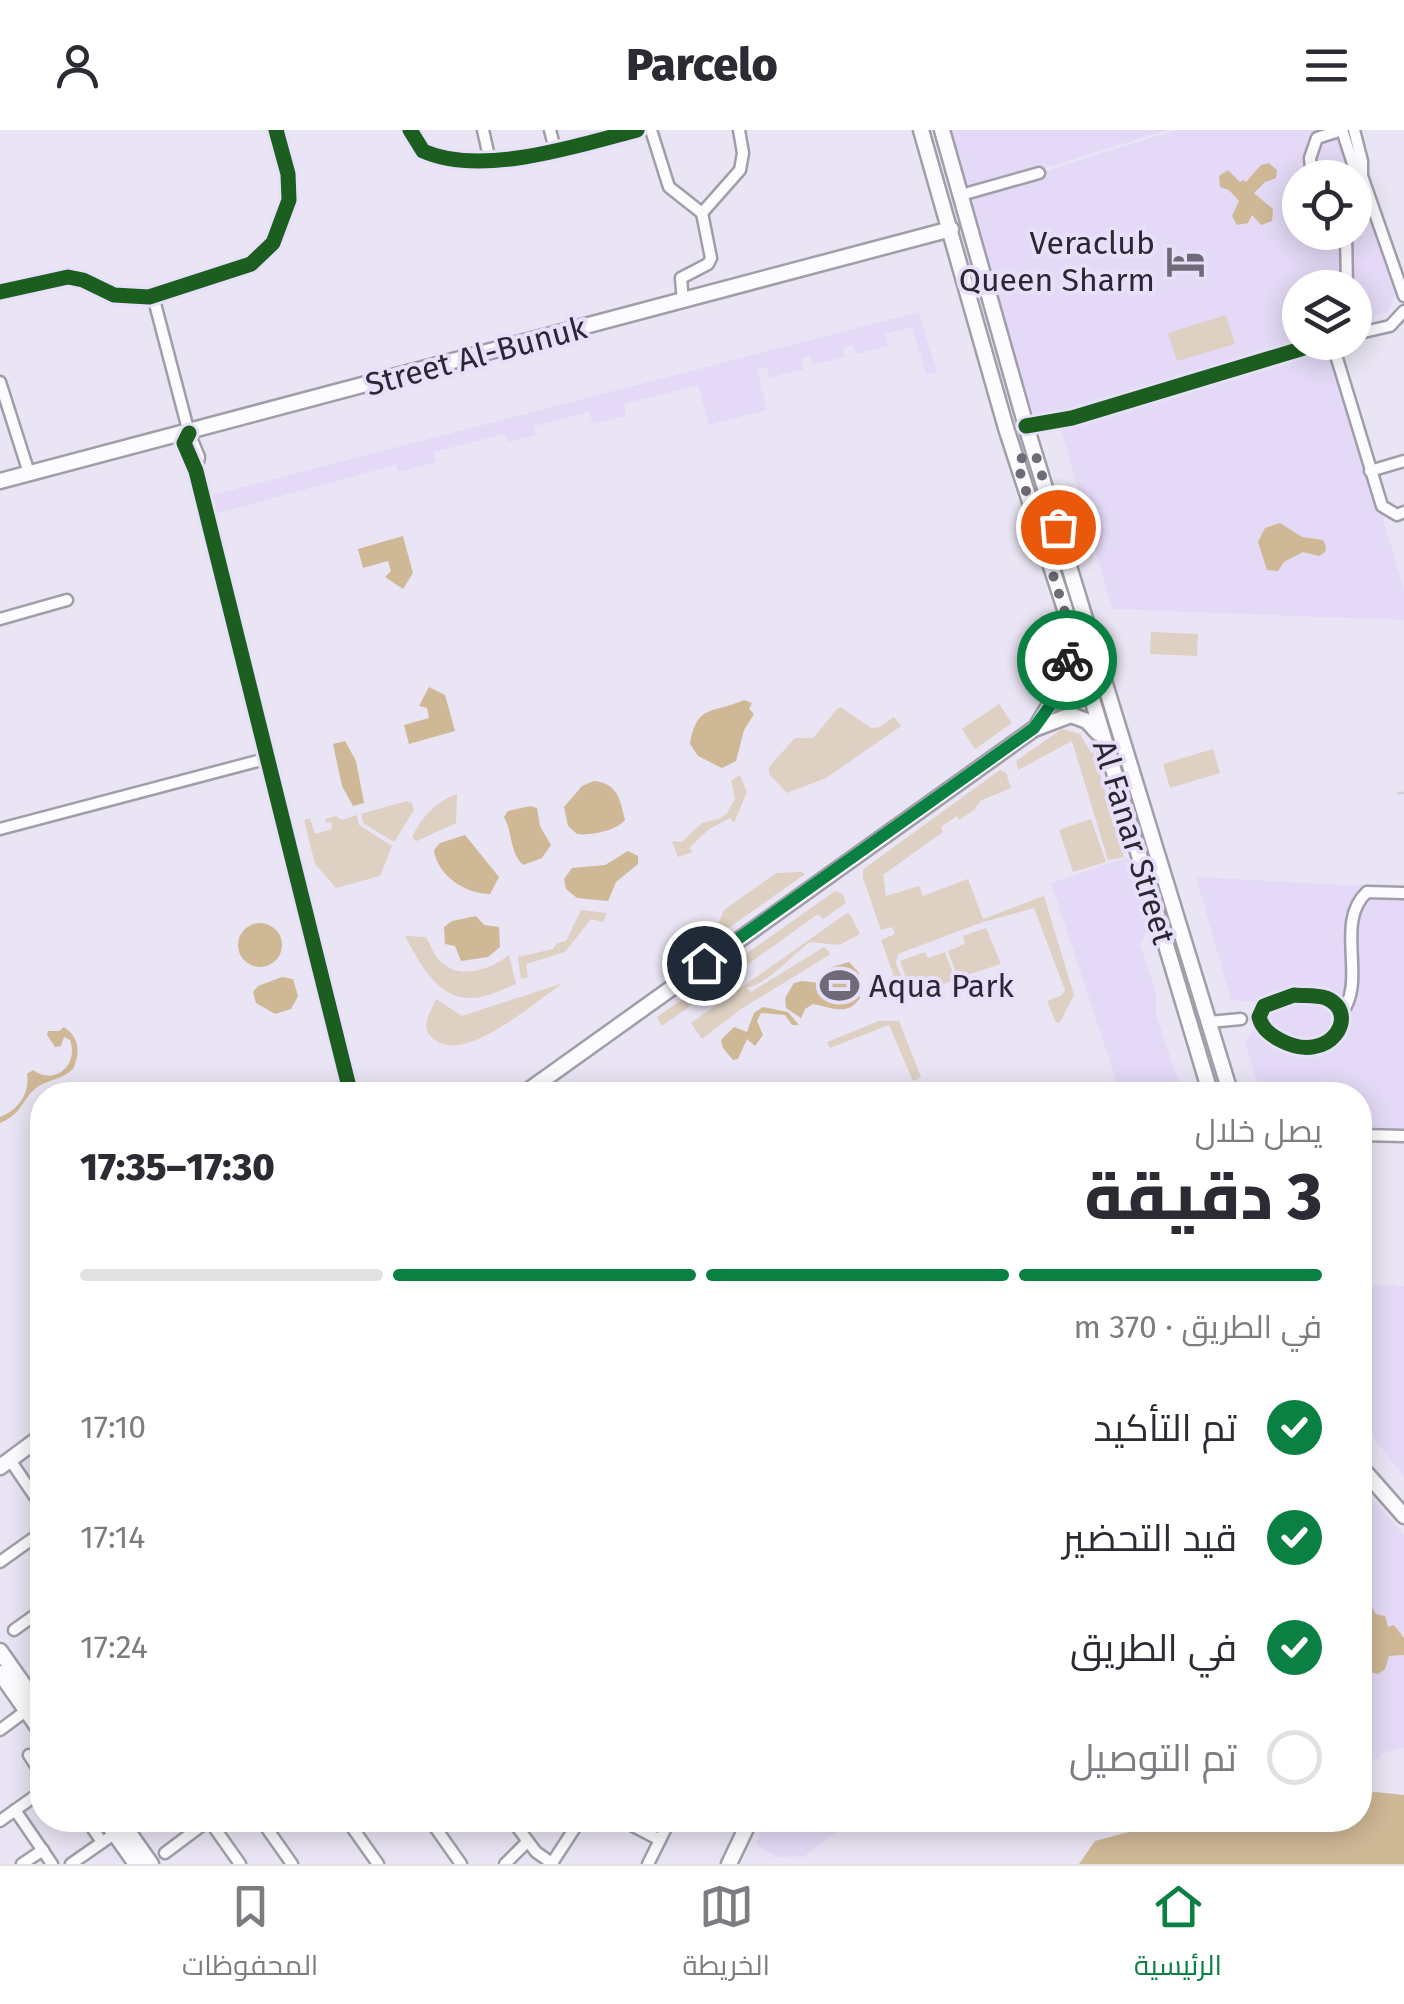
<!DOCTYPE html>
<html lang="ar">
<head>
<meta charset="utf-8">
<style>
	:root { --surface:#fff; --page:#f7f7f7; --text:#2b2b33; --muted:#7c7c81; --line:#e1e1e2; --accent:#0b8043 }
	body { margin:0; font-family:"Fira Sans",Cairo,sans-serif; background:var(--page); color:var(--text); direction:rtl; height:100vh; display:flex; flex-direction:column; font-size:38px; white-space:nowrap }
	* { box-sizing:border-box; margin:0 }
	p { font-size:32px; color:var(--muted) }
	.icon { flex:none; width:55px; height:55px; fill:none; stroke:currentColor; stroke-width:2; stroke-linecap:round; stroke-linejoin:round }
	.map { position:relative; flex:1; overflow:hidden; direction:ltr }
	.drawer { position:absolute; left:30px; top:952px; width:1342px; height:750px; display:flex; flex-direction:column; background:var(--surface); border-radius:40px; box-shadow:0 5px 25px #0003; direction:rtl }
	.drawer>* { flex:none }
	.fabs { position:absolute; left:1282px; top:30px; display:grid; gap:20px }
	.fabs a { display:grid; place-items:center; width:90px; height:90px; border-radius:50%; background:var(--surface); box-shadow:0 5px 25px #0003; font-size:50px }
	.pin { position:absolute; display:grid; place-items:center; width:85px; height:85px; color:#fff; margin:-42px; border:5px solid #fff; border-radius:50%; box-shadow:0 2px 10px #0007 }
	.courier { position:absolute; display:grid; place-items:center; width:100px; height:100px; margin:-50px; border:8px solid #0b8043; border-radius:50%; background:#fff; color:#222; box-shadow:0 2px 12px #0007 }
	.summary em { font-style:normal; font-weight:800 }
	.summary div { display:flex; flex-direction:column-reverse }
	.summary { display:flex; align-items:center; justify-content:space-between; height:170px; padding:0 50px }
	h1 { font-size:65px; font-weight:800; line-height:75px }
	.bar { display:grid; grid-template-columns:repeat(4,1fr); gap:15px 10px; align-content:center; height:120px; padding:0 50px }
	.bar i { height:12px; border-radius:8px; background:var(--line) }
	.bar .current { background:var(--accent) }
	.bar p { grid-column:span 4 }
	ol { padding:0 50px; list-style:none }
	li { display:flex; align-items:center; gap:30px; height:110px }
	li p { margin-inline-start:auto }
	li .icon { padding:10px; border-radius:50%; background:var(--accent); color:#fff; stroke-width:4 }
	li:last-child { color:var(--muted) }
	li i { width:55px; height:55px; border:5px solid var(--line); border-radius:50% }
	header { display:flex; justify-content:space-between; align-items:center; height:130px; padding:0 50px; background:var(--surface); font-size:45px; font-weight:800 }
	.tabs { display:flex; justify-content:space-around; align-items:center; height:140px; border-top:2px solid var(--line); background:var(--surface); font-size:28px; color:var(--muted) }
	.tabs a { display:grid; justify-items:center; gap:5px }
	.tabs .current { color:var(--accent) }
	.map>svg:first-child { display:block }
</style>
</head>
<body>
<header><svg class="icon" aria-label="menu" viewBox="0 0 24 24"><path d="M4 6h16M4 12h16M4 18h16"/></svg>Parcelo<svg class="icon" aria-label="person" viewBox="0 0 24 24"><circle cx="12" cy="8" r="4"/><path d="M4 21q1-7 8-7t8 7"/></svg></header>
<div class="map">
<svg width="1404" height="1734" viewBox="0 0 1404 1734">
	<rect width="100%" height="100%" fill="#eae5f4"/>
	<g fill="#e4daf7">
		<path d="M949 0H1168L968 62Z"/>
		<path d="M1175 0H1337L1354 47 1300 48V102H1355V50L1396 163 1388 182 1355 192V158H1300V209L1035 290 966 66Z"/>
		<path d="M919 182 937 242 926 245 912 197 885 204 888 216 856 224 853 215 843 218 845 227 813 235 810 226 802 228 804 239 770 248 767 237 757 239 767 280 709 295 698 255 624 274 626 286 593 294 589 282 534 296 536 305 508 312 505 304 434 322 436 332 399 342 396 335 218 383 212 365Z"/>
		<path d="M1334 219 1404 460V490L1112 479 1061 299Z"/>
		<path d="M1128 727 1149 798 1140 814 1156 861V884L1183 965H1121L1051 753Z"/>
		<path d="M1196 747 1404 758V1003L1360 1002V965H1261L1245 913 1253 900 1254 872 1231 870Z"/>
		<path d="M1360 1154 1404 1156V1347L1360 1290Z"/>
		<path d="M1360 1355 1404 1405V1618L1381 1623 1380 1628 1370 1630 1368 1623 1360 1622Z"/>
		<path d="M766 1690H871L829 1706 805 1726 777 1727 756 1714Z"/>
	</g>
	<g fill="#ded0c2">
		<path d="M1226 185 1235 214 1177 231 1168 203Z"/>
		<path d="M1151 502 1198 504 1197 526 1150 524Z"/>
		<path d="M999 574 1012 593 975 619 962 599Z"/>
		<path d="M838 578H842L871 598 880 597 894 587 901 596 826 648 787 663 769 644V637L795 608H813Z"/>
		<path d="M1062 599 1080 604 1091 623H1094L1124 727 1108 730 1072 611 1018 640 1016 631Z"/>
		<path d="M1213 619 1220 643 1170 658 1163 634Z"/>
		<path d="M1000 640 1006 643 1011 658 980 671 974 680 959 690 957 686 941 697 943 702 883 745 886 766 919 756 923 766 968 749 983 789 1044 766 1074 865 1060 892 1056 893 1047 871 1062 865 1065 860 1034 778 983 792 898 824 896 833 907 861 900 863 881 810 895 804 892 797 881 800 863 748V740L869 735Z"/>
		<path d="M740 645 747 662 734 693 730 688 708 700 689 718 693 722 678 727 672 711 682 712 702 693 719 689 727 683 735 668 731 651Z"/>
		<path d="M457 664 456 693 417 711 412 708C419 690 437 670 457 664Z"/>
		<path d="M407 671 412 673 414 680 394 712 363 693 361 684Z"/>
		<path d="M357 685 359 695 392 716 380 746 336 758 315 734 304 690 310 688 315 704 332 699 331 692 326 693 325 689 336 686 342 690Z"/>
		<path d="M1091 689 1106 732 1073 742 1059 700Z"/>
		<path d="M801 742 805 744 716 807 714 805 724 780 776 743Z"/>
		<path d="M835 761 842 763 846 773 823 789 818 784 662 896 657 887Z"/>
		<path d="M581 780 607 783 603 792 591 789 565 822 526 834 528 847 521 849 518 827 553 819 557 813 566 811Z"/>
		<path d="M847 783 850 784 860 804 839 815 810 812C790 827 770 852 747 858L751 862 824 817 831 824 741 879 702 909 691 893Z"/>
		<path d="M986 798 1001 834 958 848 948 821 965 814 963 806Z"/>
		<path d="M405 806 426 807C431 815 433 823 439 830 458 851 490 840 509 825L516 854C503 859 486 868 471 868 436 869 419 831 405 806Z"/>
		<path d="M925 822 928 828 945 822 955 849 913 868 900 831Z"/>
		<path d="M563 853C536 871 466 934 435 910 418 898 430 884 436 869L462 886Z"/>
		<path d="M879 891H899L921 947 913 951 889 895 830 918 827 912Z"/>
	</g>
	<g fill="#cfb896">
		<path d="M1269 33 1277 40 1276 48 1265 52 1254 63 1273 79 1272 91 1261 95 1252 85 1248 93 1237 95 1232 86 1239 71 1229 60 1220 57 1219 46 1228 40 1240 52 1244 50 1246 52 1261 35Z"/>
		<path d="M1280 393 1302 407 1323 410 1326 416 1325 422 1319 426 1303 422 1284 432 1278 441 1267 440 1258 412 1265 398Z"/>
		<path d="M403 406 413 443 403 459 385 447 391 441 388 431 363 438 358 419Z"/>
		<path d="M429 557 445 565 455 601 409 614 404 595 429 588 427 578 419 576Z"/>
		<path d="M744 570 752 573 749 579 754 584 744 600 736 631 722 638 698 626 690 614C697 573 713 584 744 570Z"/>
		<path d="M345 611 356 631 364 673 353 676 342 656 333 614Z"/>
		<path d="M594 651C618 653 620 670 625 690 617 700 592 706 577 704L568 696 564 677 582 656Z"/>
		<path d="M530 676 537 678 540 696 551 715 542 728 523 735C509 722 513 703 504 687L508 681Z"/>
		<path d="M465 705 499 747 490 764C465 764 437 745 434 720L440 713Z"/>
		<path d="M628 721 638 726V734L616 752 608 771 577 768 566 759 564 749 572 738 605 735Z"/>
		<path d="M476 786 484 795 499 797 500 817 488 827 461 831 455 816 445 814 444 797 452 791Z"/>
		<circle cx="260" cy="815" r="22"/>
		<path d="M849 832 859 843 860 868C847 887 831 877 813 874L805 879 801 888 786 878 785 868 794 853 802 851 820 853 832 837Z"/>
		<path d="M282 847 293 849 298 866 291 879 275 884 256 873 253 862 258 856Z"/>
		<path d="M763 877 788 882 799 895H792L785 885 761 883 757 891 763 905 755 916 747 909 738 929 733 930 723 918 721 910 734 897 747 902 754 883Z"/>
		<path d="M64 897C79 907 81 922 73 939 62 950 48 949 36 958 21 971 22 984 0 993V987C18 980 30 964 27 944L33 940C55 956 79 935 70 910L64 907 61 916 55 917 47 905 48 901H59Z"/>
		<path d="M1363 1463 1376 1484 1385 1486 1388 1497 1394 1495 1404 1508V1525L1389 1526 1385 1539 1378 1544 1369 1542C1363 1531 1371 1520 1363 1508L1370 1503 1366 1496 1370 1488 1360 1473Z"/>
		<path d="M1375 1662 1404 1665V1734H1079L1095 1711 1174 1690H1360V1665Z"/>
	</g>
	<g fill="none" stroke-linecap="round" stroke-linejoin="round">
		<defs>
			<g id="street">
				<path d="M410 0 423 21C481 47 577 16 637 0"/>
				<path d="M483 0 490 31"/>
				<path d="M550 0 555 19"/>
				<path d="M651 0 669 57 702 83 740 40 743 23 739 0"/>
				<path d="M1342 0 1353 34 1362 46V31L1354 0"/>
				<path d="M1362 46 1404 166"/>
				<path d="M1312 48 1310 28 1317 8 1342 0"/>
				<path d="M961 65 1039 43"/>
				<path d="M1346 102 1347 158"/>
				<path d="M0 162 68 147 83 150 114 165 149 167 251 134 273 113 289 70 288 44 276 0"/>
				<path d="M153 166 189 303 199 327 196 341"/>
				<path d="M683 172 681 148 708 134 711 128 702 83"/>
				<path d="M1355 204 1390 196 1404 181"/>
				<path d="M1332 212 1382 376 1397 385 1404 382"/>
				<path d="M0 252 29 343"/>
				<path d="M1026 296 1072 288 1324 212"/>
				<path d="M189 303 184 313 196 341 351 965"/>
				<path d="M1370 341 1404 331"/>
				<path d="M0 489 67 470"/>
				<path d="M0 699 269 628"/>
				<path d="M1294 865C1304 866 1317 865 1326 868 1362 883 1330 937 1280 910 1269 904 1262 898 1259 887L1264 876Z"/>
				<path d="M1340 885C1369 852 1333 793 1367 762L1404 763"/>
				<path d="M1209 892 1241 889"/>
				<path d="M1360 1005 1404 1006"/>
				<path d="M10 1330 42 1377"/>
				<path d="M0 1432 42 1402"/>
				<path d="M14 1500 42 1480"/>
				<path d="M0 1600 27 1580"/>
				<path d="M29 1625 42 1645"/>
				<path d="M15 1680 52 1734"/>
				<path d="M209 1690 240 1734"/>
				<path d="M261 1690 292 1734"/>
				<path d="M347 1690 378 1734"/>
				<path d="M430 1690 461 1734"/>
				<path d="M512 1690 536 1722 553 1734"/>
				<path d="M622 1690 660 1710"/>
				<path d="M0 1691 42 1661"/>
				<path d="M89 1693 102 1712"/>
				<path d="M165 1723 209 1690"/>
				<path d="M552 1733 580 1690"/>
				<path d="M22 1734 43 1720"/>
				<path d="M71 1734 114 1704"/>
				<path d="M505 1734 527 1712"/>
				<path d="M648 1734 670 1690"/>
			</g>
			<g id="secondary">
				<path d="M921 0 1006 298 1065 479 1211 965"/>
				<path d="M942 0 1026 296 1231 965"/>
				<path d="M0 351 951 99"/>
				<path d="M1038 594 1062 555 1070 509"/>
				<path d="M522 965 1034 599 1071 585 1087 591 1098 603"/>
				<path d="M1360 1336 1404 1386"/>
				<path d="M0 1337 42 1306"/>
				<path d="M0 1521 42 1581"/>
				<path d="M0 1543 42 1603"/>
				<path d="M105 1690 136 1734"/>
				<path d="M120 1690 151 1734"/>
				<path d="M729 1734 750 1690"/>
			</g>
		</defs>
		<use href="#street" stroke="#a19da9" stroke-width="15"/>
		<use href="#secondary" stroke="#a19da9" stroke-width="19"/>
		<use href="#street" stroke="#fcfbfd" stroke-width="10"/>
		<use href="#secondary" stroke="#fcfbfd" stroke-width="14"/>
		<path stroke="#d2d1d5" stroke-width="2.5" d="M1398 663H1404"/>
		<defs>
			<g id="cycleway">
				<path d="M410 0 423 21C481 47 577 16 637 0"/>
				<path d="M0 162 68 147 83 150 114 165 149 167 251 134 273 113 289 70 288 44 276 0"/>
				<path d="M1026 296 1072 288 1324 212"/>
				<path d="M189 303 184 313 196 341 351 965"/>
				<path d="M1294 865C1304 866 1317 865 1326 868 1362 883 1330 937 1280 910 1269 904 1262 898 1259 887L1264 876Z"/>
			</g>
		</defs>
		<use href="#cycleway" stroke="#e8dffa" stroke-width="21"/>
		<use href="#cycleway" stroke="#1b5e20" stroke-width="15"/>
	</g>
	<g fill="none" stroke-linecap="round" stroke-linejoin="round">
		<path stroke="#6e6a77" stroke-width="10" stroke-dasharray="0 18" d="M1058 397 1036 326 1025 325 1017 333 1070 498 1067 530"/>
		<path stroke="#0b8043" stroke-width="12" d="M704 833 1034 598 1059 563 1067 530"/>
	</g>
	<defs>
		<symbol id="hotel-bare" viewBox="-9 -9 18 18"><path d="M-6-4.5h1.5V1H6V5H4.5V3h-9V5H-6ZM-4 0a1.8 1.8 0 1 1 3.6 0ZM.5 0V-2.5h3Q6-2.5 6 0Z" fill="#6e6a77" stroke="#e8dffa" stroke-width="2.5" paint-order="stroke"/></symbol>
		<symbol id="stadium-bare" viewBox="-9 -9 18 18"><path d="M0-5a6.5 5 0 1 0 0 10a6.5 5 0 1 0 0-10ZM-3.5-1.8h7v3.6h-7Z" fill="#6e6a77" stroke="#e8dffa" stroke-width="2.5" paint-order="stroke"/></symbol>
	</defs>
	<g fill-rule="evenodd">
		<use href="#hotel-bare" x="1158" y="104" width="55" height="55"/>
		<use href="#stadium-bare" x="812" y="828" width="55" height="55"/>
	</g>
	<g text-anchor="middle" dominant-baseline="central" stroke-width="8" stroke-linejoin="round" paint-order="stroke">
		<g font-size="32" fill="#2b2733" stroke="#e8dffa" text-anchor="end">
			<text x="1155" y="113">Veraclub<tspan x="1155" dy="37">Queen Sharm</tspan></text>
			<text x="869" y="856" text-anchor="start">Aqua Park</text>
		</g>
		<g font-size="32" fill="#2b2733" stroke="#e8dffa">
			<text transform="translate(476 226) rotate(-15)">Street Al-Bunuk</text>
			<text transform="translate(1134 712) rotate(73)">Al Fanar Street</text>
		</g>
	</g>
</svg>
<div class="fabs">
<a><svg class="icon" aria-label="locate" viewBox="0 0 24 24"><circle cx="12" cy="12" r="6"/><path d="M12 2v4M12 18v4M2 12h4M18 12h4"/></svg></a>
<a><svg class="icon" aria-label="layers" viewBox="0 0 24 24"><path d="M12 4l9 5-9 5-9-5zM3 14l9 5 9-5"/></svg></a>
</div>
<div class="pin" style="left:1058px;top:397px;background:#ea580c"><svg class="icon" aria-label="bag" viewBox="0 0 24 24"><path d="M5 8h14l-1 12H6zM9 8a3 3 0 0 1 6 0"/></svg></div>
<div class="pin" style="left:704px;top:833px;background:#1f2937"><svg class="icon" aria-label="home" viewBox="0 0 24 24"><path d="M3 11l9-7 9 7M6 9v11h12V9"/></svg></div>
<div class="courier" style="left:1067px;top:530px"><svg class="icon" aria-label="bike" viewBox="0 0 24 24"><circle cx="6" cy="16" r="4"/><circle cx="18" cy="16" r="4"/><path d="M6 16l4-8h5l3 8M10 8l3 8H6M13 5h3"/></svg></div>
<section class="drawer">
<div class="summary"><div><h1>3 دقيقة</h1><p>يصل خلال</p></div><em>17:30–17:35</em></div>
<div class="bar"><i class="current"></i><i class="current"></i><i class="current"></i><i></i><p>في الطريق · 370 m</p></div>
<ol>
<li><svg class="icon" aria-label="check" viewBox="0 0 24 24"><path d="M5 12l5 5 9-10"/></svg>تم التأكيد<p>17:10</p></li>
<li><svg class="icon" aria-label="check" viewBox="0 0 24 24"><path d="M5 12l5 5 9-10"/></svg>قيد التحضير<p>17:14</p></li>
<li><svg class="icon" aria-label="check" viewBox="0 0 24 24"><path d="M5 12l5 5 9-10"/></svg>في الطريق<p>17:24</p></li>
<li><i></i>تم التوصيل</li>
</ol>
</section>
</div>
<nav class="tabs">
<a class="current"><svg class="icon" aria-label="home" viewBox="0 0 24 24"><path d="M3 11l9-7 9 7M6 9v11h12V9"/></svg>الرئيسية</a>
<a><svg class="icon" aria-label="map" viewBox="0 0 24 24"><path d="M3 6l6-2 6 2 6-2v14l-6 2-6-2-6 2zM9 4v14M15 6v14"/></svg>الخريطة</a>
<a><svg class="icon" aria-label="saved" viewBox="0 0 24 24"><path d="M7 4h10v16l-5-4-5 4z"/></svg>المحفوظات</a>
</nav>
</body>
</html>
